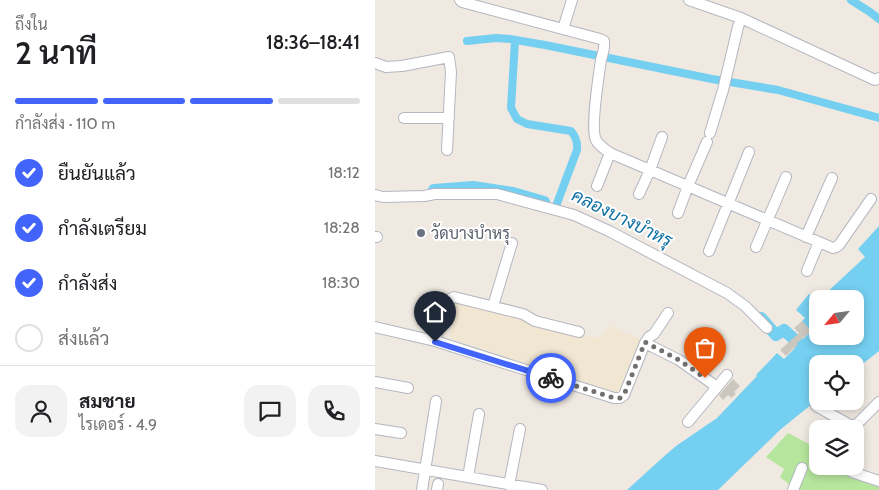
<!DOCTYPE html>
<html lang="th">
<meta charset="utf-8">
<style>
:root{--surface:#fff;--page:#f2f2f2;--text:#202124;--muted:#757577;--line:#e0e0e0;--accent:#4264fb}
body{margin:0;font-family:Cabin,Sarabun,sans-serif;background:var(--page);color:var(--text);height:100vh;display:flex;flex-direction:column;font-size:19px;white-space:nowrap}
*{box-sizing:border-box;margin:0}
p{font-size:16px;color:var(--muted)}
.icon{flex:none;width:28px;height:28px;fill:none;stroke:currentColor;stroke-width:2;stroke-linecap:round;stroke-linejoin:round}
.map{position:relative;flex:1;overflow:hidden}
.details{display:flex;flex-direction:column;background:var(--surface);width:375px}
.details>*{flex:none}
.needle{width:32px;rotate:241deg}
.buttons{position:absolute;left:434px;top:290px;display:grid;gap:10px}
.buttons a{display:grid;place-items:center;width:55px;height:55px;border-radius:10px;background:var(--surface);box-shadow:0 2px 8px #0003;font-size:25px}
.pin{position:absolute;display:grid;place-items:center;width:42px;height:42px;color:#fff;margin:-51px -21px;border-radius:50% 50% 50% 0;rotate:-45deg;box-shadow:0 0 5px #0007}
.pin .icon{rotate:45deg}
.courier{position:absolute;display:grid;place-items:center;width:50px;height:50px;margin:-25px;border:4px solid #4264fb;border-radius:50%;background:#fff;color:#222;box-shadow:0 1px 6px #0007}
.head em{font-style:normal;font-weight:600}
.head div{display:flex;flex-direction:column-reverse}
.head{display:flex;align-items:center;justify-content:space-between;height:85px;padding:0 15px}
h1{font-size:32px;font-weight:600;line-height:38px}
.bar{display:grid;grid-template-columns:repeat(4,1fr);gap:8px 5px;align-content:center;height:60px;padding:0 15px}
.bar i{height:6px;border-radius:4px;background:var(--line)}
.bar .current{background:var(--accent)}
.bar p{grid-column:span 4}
.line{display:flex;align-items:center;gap:12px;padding:0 15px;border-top:1px solid var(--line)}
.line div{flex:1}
.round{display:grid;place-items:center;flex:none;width:52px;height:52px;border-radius:15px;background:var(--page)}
ol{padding:0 15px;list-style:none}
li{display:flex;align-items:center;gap:15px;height:55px}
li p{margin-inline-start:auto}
li .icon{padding:5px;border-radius:50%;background:var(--accent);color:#fff;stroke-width:4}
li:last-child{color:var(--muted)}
li i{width:28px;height:28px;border:2px solid var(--line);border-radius:50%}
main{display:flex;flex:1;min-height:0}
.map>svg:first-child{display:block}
.education{fill:#f0e6d1}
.green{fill:#b6e59e}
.water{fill:#75cff0}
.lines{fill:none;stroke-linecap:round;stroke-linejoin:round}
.canal{stroke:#75cff0;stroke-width:8}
.river{stroke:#75cff0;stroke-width:12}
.building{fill:#cbc7bf}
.minor-casing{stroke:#b4b7c1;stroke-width:12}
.minor{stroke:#fff;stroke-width:10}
.done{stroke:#726f6d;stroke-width:5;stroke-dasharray:0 9}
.route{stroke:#4264fb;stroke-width:6}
.worship-dot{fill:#6b7280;stroke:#fff;stroke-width:2}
.labels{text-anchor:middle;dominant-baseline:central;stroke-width:4;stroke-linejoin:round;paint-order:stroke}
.worship-label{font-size:16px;fill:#5b616d;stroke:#fff;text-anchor:start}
.water-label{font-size:18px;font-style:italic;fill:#0d6fa3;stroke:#fff}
</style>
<main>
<section class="details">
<div class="head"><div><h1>2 นาที</h1><p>ถึงใน</p></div><em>18:36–18:41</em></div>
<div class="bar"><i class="current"></i><i class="current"></i><i class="current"></i><i></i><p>กำลังส่ง · 110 m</p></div>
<ol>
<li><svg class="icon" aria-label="check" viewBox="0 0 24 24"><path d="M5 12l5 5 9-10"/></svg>ยืนยันแล้ว<p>18:12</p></li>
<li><svg class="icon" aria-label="check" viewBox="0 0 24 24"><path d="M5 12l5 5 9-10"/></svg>กำลังเตรียม<p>18:28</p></li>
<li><svg class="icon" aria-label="check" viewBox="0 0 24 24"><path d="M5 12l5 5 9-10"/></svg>กำลังส่ง<p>18:30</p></li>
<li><i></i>ส่งแล้ว</li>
</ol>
<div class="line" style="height:90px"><a class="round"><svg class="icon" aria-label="person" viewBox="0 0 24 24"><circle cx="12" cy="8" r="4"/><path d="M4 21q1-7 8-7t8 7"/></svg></a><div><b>สมชาย</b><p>ไรเดอร์ · 4.9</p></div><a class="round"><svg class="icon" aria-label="chat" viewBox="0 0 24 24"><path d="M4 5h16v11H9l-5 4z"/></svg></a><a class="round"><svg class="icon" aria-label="phone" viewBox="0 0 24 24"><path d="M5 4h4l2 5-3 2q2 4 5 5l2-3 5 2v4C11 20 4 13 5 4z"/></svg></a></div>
</section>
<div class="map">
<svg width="504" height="490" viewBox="0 0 504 490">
<rect width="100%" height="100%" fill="#efe9e1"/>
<!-- education -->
<path class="education" d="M79 299 204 334 224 338 234 326 266 339 246 394 74 338 77 326 67 323 73 302Z"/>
<!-- green -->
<path class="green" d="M413 433 442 448V466H473L504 476V490H415V485L405 477 409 469 391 457Z"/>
<!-- water -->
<path class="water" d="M504 226V351L480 370V364H442V400L406 429 343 490H252L286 459 301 446 342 418 382 376 381 375 402 353 409 359 424 344 422 342 426 337 428 339 436 331 427 321 430 318 421 310 434 294 442 303V336H480V299H452L449 295 490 257 483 249Z"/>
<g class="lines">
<!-- canal -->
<path class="canal" d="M476 0 495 12 504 19
M140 40 136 108 142 119 152 124 196 131C201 137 203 142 202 150L181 206
M92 41 121 38 135 39 170 45 337 79 403 90 504 118"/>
<!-- river -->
<path class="river" d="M59 190 98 187 138 193 169 202
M386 318 401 335 409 330 431 350"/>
</g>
<!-- building -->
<path class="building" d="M427 321 436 331 422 343 423 344 411 356 405 350 424 333 419 328Z
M358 379 365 386 359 392 361 394 356 398 353 395 348 400 344 395Z"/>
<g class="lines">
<!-- minor casing -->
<g class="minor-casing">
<path id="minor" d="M85 0 87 2 225 39 229 41C230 47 228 53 226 60 224 74 215 129 221 140 224 146 230 149 235 153L458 248 461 247 464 245 496 199
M314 0 366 18
M188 29 197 0
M0 63 11 67 27 66 74 57 76 72 72 150
M29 118H74
M335 133 348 90 363 27 366 18 500 80 504 78
M222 186 235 153
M264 194 275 170 287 137
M0 195 8 197 49 196 60 194H122L199 215 234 231 352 293 370 306 392 328
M303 213 313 186 332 142
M0 237H2
M431 237 457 178
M381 247 411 177
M334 251 374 152
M432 271 444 242
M118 306 137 243
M0 327 60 341 239 398H245L249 395 270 343 304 360 342 387
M60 341 70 304 75 299 79 297 148 314 160 321 204 332
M270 343 274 337 279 334 293 313
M0 382 33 388
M441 406 477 426H480L504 402
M313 422 352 375
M0 429 26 433
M0 461 167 490
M477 472 504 481
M93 477 104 414
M134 485 145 429
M47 490 61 401
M62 490 63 484
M418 490 427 468"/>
</g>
<!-- minor -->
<use href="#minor" class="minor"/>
</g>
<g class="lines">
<!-- done -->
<path class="done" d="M176 378 239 398H245L249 395 270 342 304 360 330 378"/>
<!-- route -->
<path class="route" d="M60 342 176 378"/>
</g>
<!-- markers -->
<circle class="worship-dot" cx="46" cy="233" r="5"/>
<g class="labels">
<!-- worship labels -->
<g class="worship-label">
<text x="56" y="233">วัดบางบำหรุ</text>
</g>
<!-- water labels -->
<g class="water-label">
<text transform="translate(247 218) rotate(26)">คลองบางบำหรุ</text>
</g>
</g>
</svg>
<div class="buttons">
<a><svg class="needle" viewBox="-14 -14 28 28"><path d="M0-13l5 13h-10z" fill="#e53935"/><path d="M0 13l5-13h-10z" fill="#757577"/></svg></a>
<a><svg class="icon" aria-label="locate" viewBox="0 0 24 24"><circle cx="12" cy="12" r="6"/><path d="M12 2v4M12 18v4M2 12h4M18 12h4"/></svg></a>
<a><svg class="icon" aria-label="layers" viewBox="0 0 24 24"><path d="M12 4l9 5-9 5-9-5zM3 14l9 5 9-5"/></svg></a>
</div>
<div class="pin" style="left:330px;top:378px;background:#ea580c"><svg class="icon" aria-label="bag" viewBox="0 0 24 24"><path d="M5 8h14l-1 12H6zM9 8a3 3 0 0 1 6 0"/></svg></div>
<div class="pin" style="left:60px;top:342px;background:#1f2937"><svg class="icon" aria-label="home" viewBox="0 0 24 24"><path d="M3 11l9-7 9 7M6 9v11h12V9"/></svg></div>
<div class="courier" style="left:176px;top:378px"><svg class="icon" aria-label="bike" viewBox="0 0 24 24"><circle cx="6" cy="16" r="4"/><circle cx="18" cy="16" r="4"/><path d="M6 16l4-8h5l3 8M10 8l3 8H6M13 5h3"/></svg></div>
</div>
</main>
